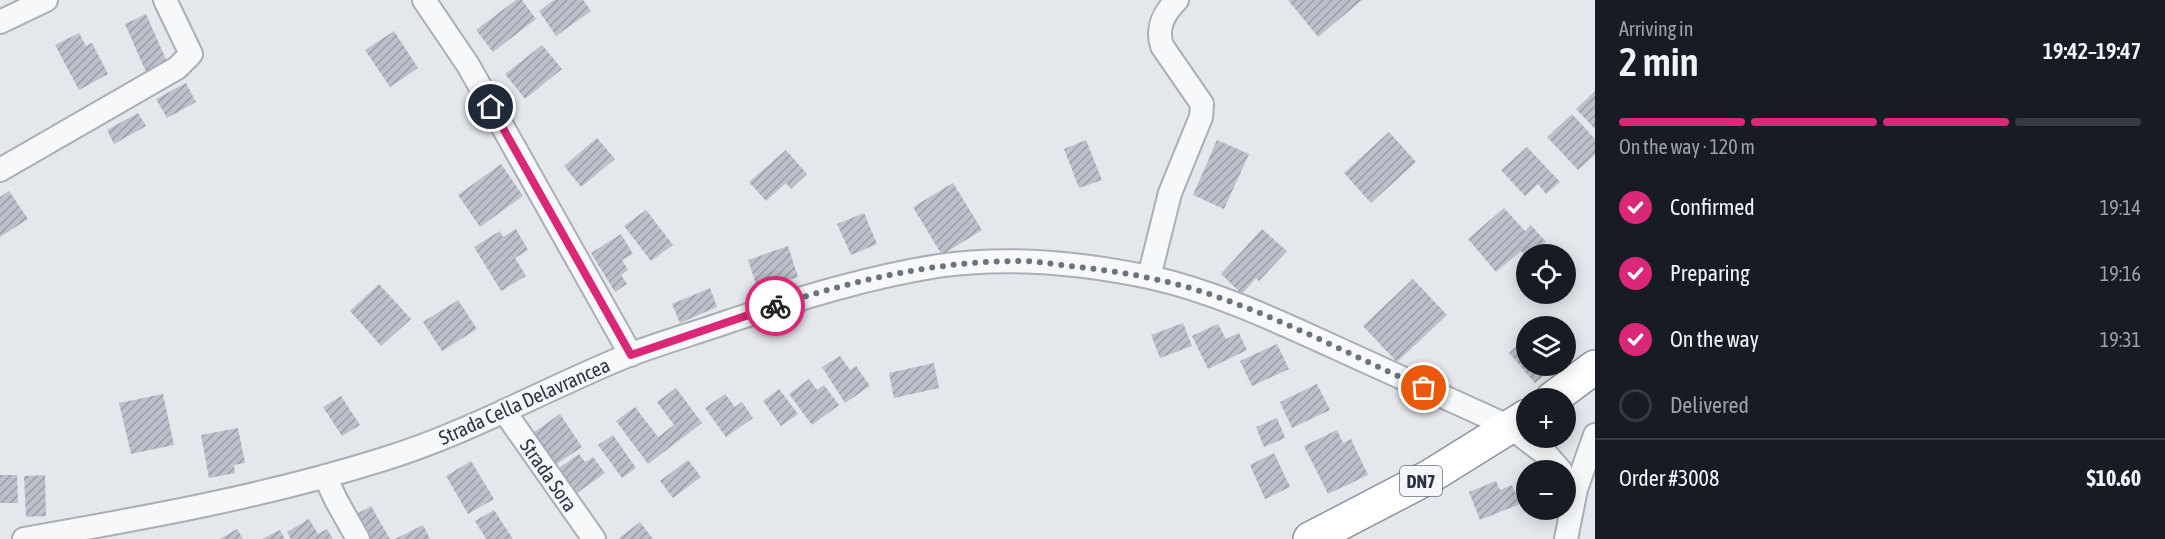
<!DOCTYPE html>
<meta charset="utf-8">
<style>
:root{--surface:#171b24;--page:#20242c;--text:#f1f3f6;--muted:#9ea1a6;--line:#363941;--accent:#db2777}
body{margin:0;font-family:"Asap Condensed",sans-serif;background:var(--page);color:var(--text);height:100vh;display:flex;flex-direction:column;font-size:22px;white-space:nowrap}
*{box-sizing:border-box;margin:0}
p{font-size:20px;color:var(--muted)}
.icon{flex:none;width:33px;height:33px;fill:none;stroke:currentColor;stroke-width:2;stroke-linecap:round;stroke-linejoin:round}
.map{position:relative;flex:1;overflow:hidden}
.panel{display:flex;flex-direction:column;background:var(--surface);width:570px}
.panel>*{flex:none}
.controls{position:absolute;left:1516px;top:244px;display:grid;gap:12px}
.controls a{display:grid;place-items:center;width:60px;height:60px;border-radius:50%;background:var(--surface);box-shadow:0 3px 15px #0003;font-size:30px}
.pin{position:absolute;display:grid;place-items:center;width:51px;height:51px;color:#fff;margin:-26px;border:3px solid #fff;border-radius:50%;box-shadow:0 2px 6px #0007}
.courier{position:absolute;display:grid;place-items:center;width:60px;height:60px;margin:-30px;border:4px solid #db2777;border-radius:50%;background:#fff;color:#222;box-shadow:0 2px 8px #0007}
.summary em{font-style:normal;font-weight:600}
.summary div{display:flex;flex-direction:column-reverse}
.summary{display:flex;align-items:center;justify-content:space-between;height:102px;padding:0 24px}
h1{font-size:39px;font-weight:600;line-height:45px}
.bar{display:grid;grid-template-columns:repeat(4,1fr);gap:9px 6px;align-content:center;height:72px;padding:0 24px}
.bar i{height:8px;border-radius:4px;background:var(--line)}
.bar .selected{background:var(--accent)}
.bar p{grid-column:span 4}
.line{display:flex;align-items:center;gap:15px;padding:0 24px;border-top:2px solid var(--line)}
.line div{flex:1}
ol{padding:0 24px;list-style:none}
li{display:flex;align-items:center;gap:18px;height:66px}
li p{margin-inline-start:auto}
li .icon{padding:6px;border-radius:50%;background:var(--accent);color:#fff;stroke-width:4}
li:last-child{color:var(--muted)}
li i{width:33px;height:33px;border:3px solid var(--line);border-radius:50%}
main{display:flex;flex:1;min-height:0}
.map>svg:first-child{display:block}
.building{fill:url(#building-hatch)}
.lines{fill:none;stroke-linecap:round;stroke-linejoin:round}
.minor-casing{stroke:#a9aeb7;stroke-width:26}
.trunk-casing{stroke:#8b94a3;stroke-width:36}
.minor{stroke:#f7f8fa;stroke-width:22}
.trunk{stroke:#fff;stroke-width:33}
.done{stroke:#6c737f;stroke-width:6;stroke-dasharray:0 10.8}
.route{stroke:#db2777;stroke-width:8}
.labels{text-anchor:middle;dominant-baseline:central;stroke-width:5;stroke-linejoin:round;paint-order:stroke}
.shield{fill:#f4f6f9;stroke:#676e7b;stroke-width:1.5}
.shield-label{font-size:18px;font-weight:bold;fill:#2b3445}
.street-label{font-size:20px;fill:#2b3445;stroke:#f4f6f9}
</style>
<main>
<div class="map">
<svg width="1595" height="539" viewBox="0 0 1595 539">
<defs>
<pattern id="building-hatch" width="6" height="6" patternUnits="userSpaceOnUse" patternTransform="scale(1.5)"><rect width="6" height="6" fill="#bbc0ca"/><path d="M-1 1l2-2M0 6l6-6M5 7l2-2" fill="none" stroke="#989da6"/></pattern>
</defs>
<rect width="100%" height="100%" fill="#e4e7ec"/>
<!-- building -->
<path class="building" d="M516 0H522L536 19 493 52 476 30Z
M554 0H583L591 11 556 36 539 11Z
M1288 0H1362L1318 37Z
M146 14 168 64 147 74 125 24Z
M394 31 418 68 390 87 365 50Z
M79 33 86 46 92 43 108 74 79 90 55 45Z
M542 45 562 69 525 99 505 74Z
M186 83 196 102 167 118 156 99Z
M1595 91V129L1576 109Z
M138 113 146 126 114 144 107 130Z
M1572 114 1595 139V155L1578 170 1547 137Z
M1389 132 1416 162 1371 203 1344 173Z
M597 138 615 159 581 187 564 166Z
M1086 140 1102 180 1079 188 1064 149Z
M1217 140 1249 154 1224 209 1193 195Z
M1527 147 1560 182 1546 194 1538 184 1525 196 1501 170Z
M786 150 807 174 791 189 786 183 766 201 749 182Z
M501 164 523 196 480 227 458 195Z
M953 183 982 230 942 255 913 207Z
M9 191 28 219 0 237V197Z
M1504 208 1525 231 1531 225 1546 242 1530 255H1527V257L1521 251 1496 272 1468 239Z
M646 210 673 245 651 261 624 226Z
M864 213 877 244 851 255 837 224Z
M516 229 528 250 515 258 526 276 501 291 474 247 500 231 503 237Z
M1262 229 1287 251 1259 281 1256 278 1242 294 1221 274Z
M621 234 633 254 622 260 628 270 621 275 627 284 615 292 591 253Z
M788 246 798 277 758 290 748 260Z
M1413 279 1447 315 1397 362 1363 326Z
M379 284 411 319 381 346 350 311Z
M710 288 717 307 680 323 672 304Z
M458 300 477 329 442 351 423 322Z
M1183 323 1192 346 1160 358 1151 335Z
M1218 324 1226 339 1239 333 1247 350 1208 369 1192 336Z
M1527 337V366H1555L1535 383 1509 353Z
M1277 344 1289 369 1252 386 1240 361Z
M840 356 850 370 856 366 870 386 845 403 822 367Z
M934 363 939 388 894 398 889 373Z
M809 379 817 390 824 385 839 405 812 425 789 394Z
M1317 384 1330 410 1292 428 1280 402Z
M676 388 702 423 648 464 616 421 635 407 658 437 674 425 657 402Z
M779 389 798 414 781 426 763 401Z
M163 394 174 445 131 454 119 403Z
M725 394 735 407 742 402 753 418 726 437 705 408Z
M341 396 360 425 342 436 323 407Z
M560 414 582 447 552 467 530 435Z
M1277 418 1285 438 1264 447 1256 427Z
M238 428 245 463 234 465 235 473 209 478 201 435Z
M1337 430 1343 443 1351 439 1368 475 1328 494 1304 446Z
M613 435 636 468 622 478 598 445Z
M1274 453 1290 487 1265 499 1250 465Z
M579 454 585 462 593 457 605 473 577 493 559 468Z
M688 460 701 477 673 498 660 481Z
M471 461 494 499 468 514 446 476Z
M0 475H17L18 503H0Z
M45 475 46 516 26 517 24 476Z
M1496 481 1500 490 1512 485 1520 504 1480 520 1469 492Z
M371 506 390 539H366L353 516Z
M494 510 513 539H486L475 521Z
M309 519 318 534 327 529 333 539H291L287 532Z
M640 522 653 539H618Z
M423 525 430 539H395Z
M237 529 243 539H220Z
M280 530 285 539H262Z"/>
<g class="lines">
<!-- minor casing -->
<g class="minor-casing">
<path id="minor" d="M424 0 468 65 631 355
M0 22 46 0
M0 170 177 68 191 54 165 0
M1149 277 1170 193 1201 117 1202 104 1162 46C1156 27 1164 13 1177 0
M504 411 594 539
M325 476 336 500 358 539
M24 539C144 518 267 496 384 459 469 433 547 388 629 355 663 342 699 332 733 320 801 298 868 277 938 266 1007 256 1081 263 1149 277 1213 291 1273 319 1332 346 1391 373 1451 400 1510 427L1547 455 1561 471
M1566 539 1576 489 1595 435"/>
</g>
<!-- trunk casing -->
<g class="trunk-casing">
<path id="trunk" d="M1552 399 1595 367
M1310 539 1429 477 1527 416"/>
</g>
<!-- minor -->
<use href="#minor" class="minor"/>
<!-- trunk -->
<use href="#trunk" class="trunk"/>
</g>
<g class="lines">
<!-- done -->
<path class="done" d="M775 306C854 280 937 261 1020 261 1034 261 1047 263 1061 265 1109 270 1157 277 1203 292 1279 317 1351 355 1424 388"/>
<!-- route -->
<path class="route" d="M491 107 631 355 775 306"/>
</g>
<g class="labels">
<!-- shield labels -->
<rect class="shield" x="1400" y="466" width="42" height="30" rx="4.5"/>
<g class="shield-label">
<text x="1421" y="481">DN7</text>
</g>
<!-- street labels -->
<g class="street-label">
<text transform="translate(524 401) rotate(-24)">Strada Cella Delavrancea</text>
<text transform="translate(549 475) rotate(55)">Strada Sora</text>
</g>
</g>
</svg>
<div class="controls">
<a><svg class="icon" aria-label="locate" viewBox="0 0 24 24"><circle cx="12" cy="12" r="6"/><path d="M12 2v4M12 18v4M2 12h4M18 12h4"/></svg></a>
<a><svg class="icon" aria-label="layers" viewBox="0 0 24 24"><path d="M12 4l9 5-9 5-9-5zM3 14l9 5 9-5"/></svg></a>
<a>+</a>
<a>−</a>
</div>
<div class="pin" style="left:1424px;top:388px;background:#ea580c"><svg class="icon" aria-label="bag" viewBox="0 0 24 24"><path d="M5 8h14l-1 12H6zM9 8a3 3 0 0 1 6 0"/></svg></div>
<div class="pin" style="left:491px;top:107px;background:#1f2937"><svg class="icon" aria-label="home" viewBox="0 0 24 24"><path d="M3 11l9-7 9 7M6 9v11h12V9"/></svg></div>
<div class="courier" style="left:775px;top:306px"><svg class="icon" aria-label="bike" viewBox="0 0 24 24"><circle cx="6" cy="16" r="4"/><circle cx="18" cy="16" r="4"/><path d="M6 16l4-8h5l3 8M10 8l3 8H6M13 5h3"/></svg></div>
</div>
<section class="panel">
<div class="summary"><div><h1>2 min</h1><p>Arriving in</p></div><em>19:42–19:47</em></div>
<div class="bar"><i class="selected"></i><i class="selected"></i><i class="selected"></i><i></i><p>On the way · 120 m</p></div>
<ol>
<li><svg class="icon" aria-label="check" viewBox="0 0 24 24"><path d="M5 12l5 5 9-10"/></svg>Confirmed<p>19:14</p></li>
<li><svg class="icon" aria-label="check" viewBox="0 0 24 24"><path d="M5 12l5 5 9-10"/></svg>Preparing<p>19:16</p></li>
<li><svg class="icon" aria-label="check" viewBox="0 0 24 24"><path d="M5 12l5 5 9-10"/></svg>On the way<p>19:31</p></li>
<li><i></i>Delivered</li>
</ol>
<div class="line" style="height:78px"><div>Order #3008</div><b>$10.60</b></div>
</section>
</main>
